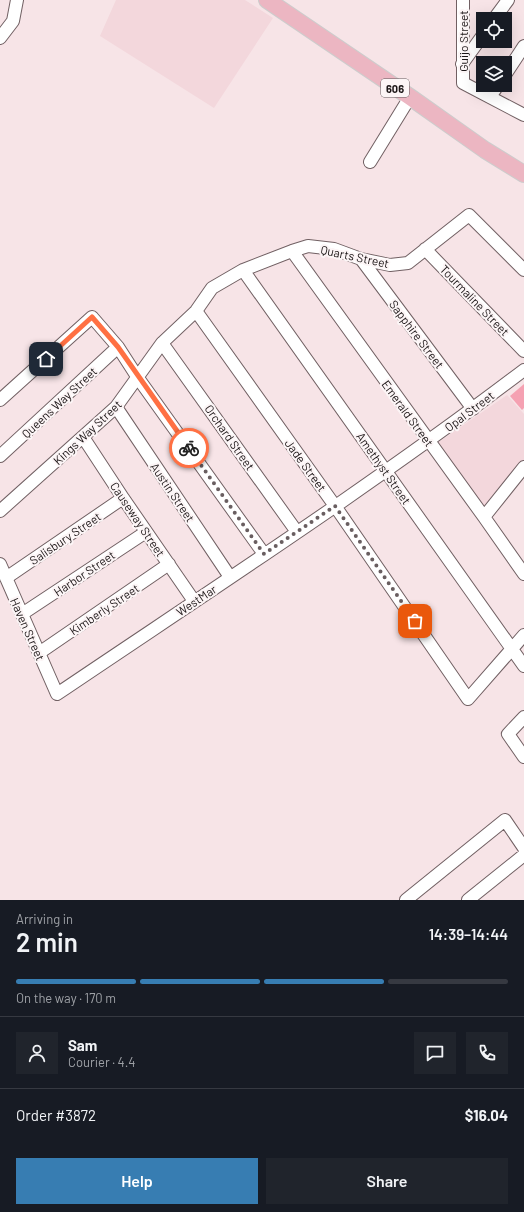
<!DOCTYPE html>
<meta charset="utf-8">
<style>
:root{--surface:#171b24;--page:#20242c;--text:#f1f3f6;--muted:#9ea1a6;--line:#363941;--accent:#377db2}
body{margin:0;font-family:Barlow,sans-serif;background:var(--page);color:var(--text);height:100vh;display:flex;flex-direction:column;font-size:15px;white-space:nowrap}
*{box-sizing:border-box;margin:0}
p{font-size:13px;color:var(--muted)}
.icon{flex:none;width:22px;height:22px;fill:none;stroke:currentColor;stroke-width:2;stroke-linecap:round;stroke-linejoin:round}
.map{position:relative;height:900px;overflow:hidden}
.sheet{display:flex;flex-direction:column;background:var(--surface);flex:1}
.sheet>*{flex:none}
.controls{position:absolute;left:476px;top:12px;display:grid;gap:8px}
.controls a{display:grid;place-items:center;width:36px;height:36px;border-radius:0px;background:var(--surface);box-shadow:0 4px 16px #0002;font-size:20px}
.pin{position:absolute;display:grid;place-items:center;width:34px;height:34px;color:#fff;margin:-17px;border-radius:8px;box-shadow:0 2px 6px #0006}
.courier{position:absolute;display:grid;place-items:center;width:40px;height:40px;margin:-20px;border:3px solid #ff7043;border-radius:50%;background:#fff;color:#222;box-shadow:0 1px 5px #0007}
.head em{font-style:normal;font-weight:600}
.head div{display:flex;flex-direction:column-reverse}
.head{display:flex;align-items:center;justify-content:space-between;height:68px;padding:0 16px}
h1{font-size:26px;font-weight:600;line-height:30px}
.bar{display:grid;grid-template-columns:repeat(4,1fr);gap:6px 4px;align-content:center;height:48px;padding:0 16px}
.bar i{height:5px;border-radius:3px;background:var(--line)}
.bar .current{background:var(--accent)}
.bar p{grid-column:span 4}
.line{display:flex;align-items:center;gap:10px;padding:0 16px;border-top:1px solid var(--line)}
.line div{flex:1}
.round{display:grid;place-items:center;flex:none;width:42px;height:42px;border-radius:0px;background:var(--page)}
.action{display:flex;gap:8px;margin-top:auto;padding:8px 16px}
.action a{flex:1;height:46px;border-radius:0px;background:var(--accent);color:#fff;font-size:16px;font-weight:600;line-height:46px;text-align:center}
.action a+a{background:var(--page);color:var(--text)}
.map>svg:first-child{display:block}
.built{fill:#f3d7dc}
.green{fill:#f5a1b2}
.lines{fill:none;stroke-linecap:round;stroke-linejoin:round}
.minor-casing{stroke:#716063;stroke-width:14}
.major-casing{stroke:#cdcccc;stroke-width:18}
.minor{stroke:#fff;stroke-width:12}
.major{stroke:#ecb6c2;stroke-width:16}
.done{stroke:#695e60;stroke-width:4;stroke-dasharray:0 7.2}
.route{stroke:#ff7043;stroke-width:5}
.labels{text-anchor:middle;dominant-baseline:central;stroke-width:4;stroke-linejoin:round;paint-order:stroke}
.shield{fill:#fcf5f6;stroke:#5f595a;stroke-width:1}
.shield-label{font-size:11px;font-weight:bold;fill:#1c1617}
.street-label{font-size:12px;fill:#1c1617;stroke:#fcf5f6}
</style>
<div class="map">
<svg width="524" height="900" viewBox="0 0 524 900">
<rect width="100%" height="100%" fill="#f7e4e7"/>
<!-- built -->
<path class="built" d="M116 0H245L273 18 214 108 100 36Z
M507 395 524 414V461L486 510 436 444Z"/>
<!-- green -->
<path class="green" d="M524 384V408L522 410 510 396Z"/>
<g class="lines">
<!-- minor casing -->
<g class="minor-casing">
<path id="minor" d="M463 0V83L524 115
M494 19 508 0
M0 38 13 21 17 0
M462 64 483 35
M505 75 524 46
M490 97 498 85
M370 162 410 97
M425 249 524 351
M292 251 484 517 524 574
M361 259 473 409
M243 270 524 666
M196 311 335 506 468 699 524 635
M162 343 297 532
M0 400 92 317 118 347 138 378 264 554
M116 407 230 577
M83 437 123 498 194 601
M0 456 118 347
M0 511 116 407 162 343 196 311 212 288 243 270 292 251 308 246 334 249 361 259 390 265 408 263 469 215 524 270
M484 517 524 467
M0 564 57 694C214 588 373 485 524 370
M6 578 123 498
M22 614 146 532
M39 653 169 564
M524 717 508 734 524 757
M406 900 505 820 524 848
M468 900 524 855"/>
</g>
<!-- major casing -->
<g class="major-casing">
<path id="major" d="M267 0 410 97 485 150 524 174"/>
</g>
<!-- minor -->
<use href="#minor" class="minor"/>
<!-- major -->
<use href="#major" class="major"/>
</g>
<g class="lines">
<!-- done -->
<path class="done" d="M189 448 264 554 335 506 415 621"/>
<!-- route -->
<path class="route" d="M46 359 92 317 118 347 189 448"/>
</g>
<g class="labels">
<!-- shield labels -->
<rect class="shield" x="381" y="79" width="28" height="18" rx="3"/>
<g class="shield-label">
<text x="395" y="88">606</text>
</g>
<!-- street labels -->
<g class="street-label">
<text transform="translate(463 41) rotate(-90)">Guijo Street</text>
<text transform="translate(355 256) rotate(12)">Quarts Street</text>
<text transform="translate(475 300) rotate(46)">Tourmaline Street</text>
<text transform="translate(417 334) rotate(53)">Sapphire Street</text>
<text transform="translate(59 402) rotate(-43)">Queens Way Street</text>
<text transform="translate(469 411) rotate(-37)">Opal Street</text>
<text transform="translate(408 413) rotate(54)">Emerald Street</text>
<text transform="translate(87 432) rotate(-43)">Kings Way Street</text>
<text transform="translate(230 437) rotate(55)">Orchard Street</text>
<text transform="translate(306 465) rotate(54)">Jade Street</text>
<text transform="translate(384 468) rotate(55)">Amethyst Street</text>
<text transform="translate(173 492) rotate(56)">Austin Street</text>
<text transform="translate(138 519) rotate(56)">Causeway Street</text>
<text transform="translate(65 538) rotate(-34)">Salisbury Street</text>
<text transform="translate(84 573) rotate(-34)">Harbor Street</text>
<text transform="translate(196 600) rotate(-34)">WestMar</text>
<text transform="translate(104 609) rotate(-34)">Kimberly Street</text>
<text transform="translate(28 629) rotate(66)">Haven Street</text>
</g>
</g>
</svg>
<div class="controls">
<a><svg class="icon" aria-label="locate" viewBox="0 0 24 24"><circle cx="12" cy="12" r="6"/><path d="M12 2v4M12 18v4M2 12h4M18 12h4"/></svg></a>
<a><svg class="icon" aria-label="layers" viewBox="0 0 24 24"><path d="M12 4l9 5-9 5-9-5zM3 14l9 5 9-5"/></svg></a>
</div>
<div class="pin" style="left:415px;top:621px;background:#ea580c"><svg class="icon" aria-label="bag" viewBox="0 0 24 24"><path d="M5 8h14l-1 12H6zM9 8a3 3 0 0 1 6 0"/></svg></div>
<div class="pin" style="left:46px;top:359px;background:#1f2937"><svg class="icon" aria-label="home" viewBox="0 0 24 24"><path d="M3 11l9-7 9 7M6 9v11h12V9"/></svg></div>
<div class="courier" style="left:189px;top:448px"><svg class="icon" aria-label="bike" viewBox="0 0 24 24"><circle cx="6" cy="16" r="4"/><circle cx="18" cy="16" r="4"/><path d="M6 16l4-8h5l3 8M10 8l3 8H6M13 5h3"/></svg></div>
</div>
<section class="sheet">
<div class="head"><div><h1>2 min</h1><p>Arriving in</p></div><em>14:39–14:44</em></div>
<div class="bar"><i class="current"></i><i class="current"></i><i class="current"></i><i></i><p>On the way · 170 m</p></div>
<div class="line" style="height:72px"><a class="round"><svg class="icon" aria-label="person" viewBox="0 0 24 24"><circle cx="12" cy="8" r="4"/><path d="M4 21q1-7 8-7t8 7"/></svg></a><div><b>Sam</b><p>Courier · 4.4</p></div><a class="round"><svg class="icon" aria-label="chat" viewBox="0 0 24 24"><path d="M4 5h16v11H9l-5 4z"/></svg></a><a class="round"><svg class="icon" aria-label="phone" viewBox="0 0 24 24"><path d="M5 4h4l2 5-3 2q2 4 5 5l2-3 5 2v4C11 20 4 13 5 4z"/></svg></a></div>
<div class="line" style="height:52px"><div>Order #3872</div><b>$16.04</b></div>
<div class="action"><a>Help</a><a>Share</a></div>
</section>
